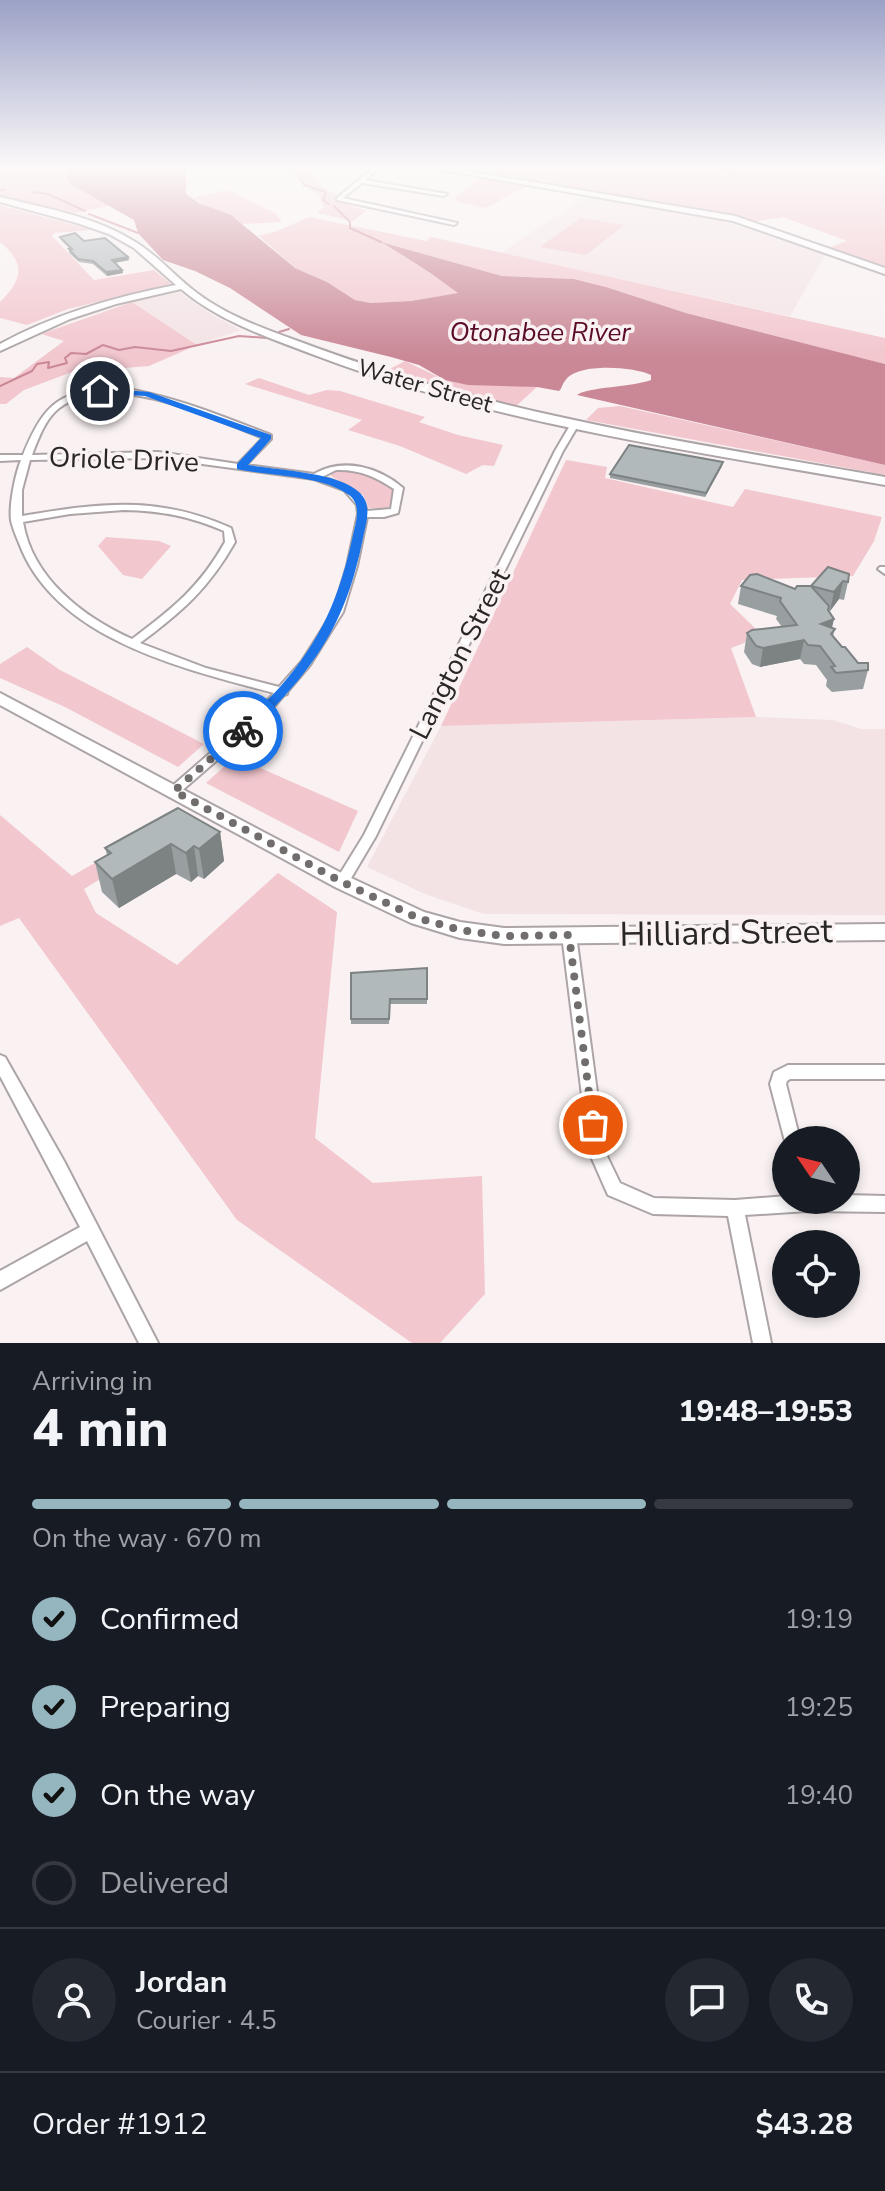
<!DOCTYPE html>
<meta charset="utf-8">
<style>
:root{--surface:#171b24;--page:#242831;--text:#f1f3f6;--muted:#9ea1a6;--line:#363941;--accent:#95b6be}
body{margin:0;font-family:"Nunito Sans",sans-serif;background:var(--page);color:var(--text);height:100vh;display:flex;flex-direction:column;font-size:30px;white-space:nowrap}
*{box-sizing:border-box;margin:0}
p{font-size:26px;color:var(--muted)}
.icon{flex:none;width:44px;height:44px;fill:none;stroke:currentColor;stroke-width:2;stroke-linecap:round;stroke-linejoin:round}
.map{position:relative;height:1343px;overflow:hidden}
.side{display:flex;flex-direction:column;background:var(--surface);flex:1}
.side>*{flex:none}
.needle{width:52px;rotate:305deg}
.controls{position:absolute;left:772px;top:1126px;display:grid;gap:16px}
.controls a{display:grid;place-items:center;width:88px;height:88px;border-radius:50%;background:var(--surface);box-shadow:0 4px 12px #0003;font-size:40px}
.pin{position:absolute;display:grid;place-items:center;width:68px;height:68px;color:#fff;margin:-34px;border:4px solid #fff;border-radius:50%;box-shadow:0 2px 8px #0007}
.courier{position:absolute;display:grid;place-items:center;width:80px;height:80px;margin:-40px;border:6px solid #1a73e8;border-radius:50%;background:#fff;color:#222;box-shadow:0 2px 10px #0007}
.summary em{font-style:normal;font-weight:800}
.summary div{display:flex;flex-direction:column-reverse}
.summary{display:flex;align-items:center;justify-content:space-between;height:136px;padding:0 32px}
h1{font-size:52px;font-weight:800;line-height:60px}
.bar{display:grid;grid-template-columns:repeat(4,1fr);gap:12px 8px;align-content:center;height:96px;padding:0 32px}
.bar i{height:10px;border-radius:6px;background:var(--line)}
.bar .active{background:var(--accent)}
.bar p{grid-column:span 4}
.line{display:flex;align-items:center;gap:20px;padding:0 32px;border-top:2px solid var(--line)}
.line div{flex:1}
.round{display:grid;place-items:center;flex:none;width:84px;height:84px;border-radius:42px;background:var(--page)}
ol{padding:0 32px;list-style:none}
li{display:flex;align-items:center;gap:24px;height:88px}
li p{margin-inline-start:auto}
li .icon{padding:8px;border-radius:50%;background:var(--accent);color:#111;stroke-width:4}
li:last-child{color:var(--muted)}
li i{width:44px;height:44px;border:4px solid var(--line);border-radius:50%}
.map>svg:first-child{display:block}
.built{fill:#f3e3e5}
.green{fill:#f2c7ce}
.water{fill:#ca8896}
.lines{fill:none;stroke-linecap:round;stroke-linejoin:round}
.stream{stroke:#ca8896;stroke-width:2}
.street-casing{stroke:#aca4a6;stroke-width:4}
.secondary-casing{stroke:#aca4a6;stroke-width:4}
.street{fill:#fff;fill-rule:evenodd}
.secondary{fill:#fff;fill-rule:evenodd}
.wall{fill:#999fa1}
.shaded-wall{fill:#7d8283}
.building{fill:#b2b9bb;stroke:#7d8283;stroke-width:2}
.route{fill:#1a73e8}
.done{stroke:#726d6d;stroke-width:8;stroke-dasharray:0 14.4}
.labels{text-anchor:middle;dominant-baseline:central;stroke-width:7;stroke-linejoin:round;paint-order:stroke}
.far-street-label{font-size:24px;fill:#292626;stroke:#f9f1f2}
.far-water-label{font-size:26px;font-style:italic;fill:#5a0b27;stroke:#f9f1f2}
.street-label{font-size:28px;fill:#292626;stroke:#f9f1f2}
.near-street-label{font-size:34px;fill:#292626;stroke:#f9f1f2}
</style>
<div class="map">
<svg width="885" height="1343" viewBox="0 0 885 1343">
<rect width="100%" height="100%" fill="#f9f1f2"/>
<!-- built -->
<path class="built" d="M586 196 716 219 825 255 790 316 501 253Z
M179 292 214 316 241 330 197 345 132 302Z
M756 717 833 720 861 729H885V915L484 914 425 894 367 867 441 726Z"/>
<!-- green -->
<path class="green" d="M0 168H71L65 177 72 185 112 205 71 214 0 196Z
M290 168H312L317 184 338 196 334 200 366 211 353 221 317 213 324 207 319 196 287 171Z
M488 168H885V269L828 248 847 241 783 217 753 222 478 173Z
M480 178 528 185 486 208 458 202 455 197Z
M227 190 275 213 282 222 242 224 192 198Z
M0 205 92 230 54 233 52 236 94 280 154 270 171 284 68 309 27 325 0 318V302C23 279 26 264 0 242Z
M309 217 426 241 431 237 885 338V364L686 313 606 287 574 279 502 276 385 243 459 293 411 301 371 303 355 300 327 282 295 268 258 235C277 234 291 224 309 217Z
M580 218 624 225 586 255 540 247Z
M132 302 197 345 149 366 72 372 24 390 6 404H0V377L14 378 64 341 41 334Z
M405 361 445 380 537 387 515 407 462 395 384 372Z
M259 378 309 395 327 390 340 391 425 417 419 422 458 435 503 445 494 466 483 465 466 474 400 446 348 430 362 420 245 384Z
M620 406 885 465V475L586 420 598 408Z
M566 460 607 467 605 478 733 507 745 489 882 517 874 541 853 576 742 580 730 604 756 629 744 643 731 648 756 717 441 726Z
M344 471C362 474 390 476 395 497L388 510 369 508 363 495 331 476 333 472Z
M106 537 159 541 171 546 142 579 123 575 98 546Z
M27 647 60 670 204 744 178 767 65 707 0 678V664Z
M235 757 358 811 339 852 206 783Z
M180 814 192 823 84 889 96 913 177 965 278 873 337 912 315 1138 373 1183 482 1176 485 1294 440 1343H412L237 1220 19 918 0 926V815L72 876Z"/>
<!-- water -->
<path class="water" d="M71 168H186V194L199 203 231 215 295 268 327 282 355 300 371 303 411 301 458 293C434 275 408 258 381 242L502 276 574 279 606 287 686 313 885 364V465L577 395C587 387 633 387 651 380V375C634 367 577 362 565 381 562 384 562 389 559 391L537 387 468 385 445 380 419 365 391 357 301 335 230 288 195 271 163 260 138 233 134 220 72 185 65 177Z"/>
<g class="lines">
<!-- stream -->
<path class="stream" d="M304 168 301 179 304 185 326 192 323 200 329 204
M719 168 741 176
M0 190H5
M33 192 48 194 85 211
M334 206 350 222
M89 214 138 233
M350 223V228L381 242
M279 332 289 329
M0 386 32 371 37 364 49 362 48 368 67 363 65 358 71 353 86 354 103 345 119 350 135 347 171 351 239 336 267 338"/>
<!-- street casing -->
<g class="street-casing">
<path id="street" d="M373 168H379L365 180 447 194 444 196 362 183 343 198 457 223 454 225 337 200V198Z
M119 388C172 395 221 416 271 435V439L246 465 314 474C343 457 379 467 403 488L398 513 384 517H367L357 566 343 612 310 665 288 691 287 694 284 695 262 721 178 794H170L168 791 170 788 254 715 274 693C185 669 55 640 19 543 16 536 12 526 11 520 9 505 15 475 21 460L0 461V455H23C45 401 61 390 119 388ZM100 393C157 391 210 417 263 438L238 464 158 452 32 455C47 415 56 400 100 393ZM158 458 314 479 344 490 357 505 358 514 347 566 333 612 302 661 279 687 206 668 140 643C182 612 209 588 235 542L231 528C157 495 100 503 22 516V490L30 460ZM336 470C359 469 376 477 394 489L391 509 367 511C362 489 341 483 322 477ZM124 510C162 511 189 516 224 531L225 542C200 587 172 609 132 639 83 617 32 578 23 522L70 514Z
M572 422H578L579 424 563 451 376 836 347 885 342 887 337 885 335 882 364 835 555 451Z
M880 567H885V574L878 569Z
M569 930 574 931 576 935 605 1152 620 1183 654 1198 735 1200 786 1196V1200H846V1195L885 1196V1212L808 1211 745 1215 771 1343H753L728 1216 653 1214 608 1195 589 1152 562 935 564 931Z
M0 1055 5 1057 64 1161 158 1343H139L87 1241 0 1290V1271L80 1227 0 1076Z
M788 1065H885V1079H790L787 1081 786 1084 800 1140H786V1145L770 1084 774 1072Z"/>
</g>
<!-- secondary casing -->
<g class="secondary-casing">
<path id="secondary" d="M431 168H448L735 216 885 268V274L733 221Z
M0 197C44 208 93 216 132 240 157 254 175 277 197 293 226 315 262 328 295 340 487 413 684 442 885 477V485C694 451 499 425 317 356 270 338 220 322 181 289L116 304 70 319 0 351V344C55 314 114 297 176 285L134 248 109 234 77 223 0 202Z
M0 693 349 877 424 912 460 922 504 928 885 924V940L504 944 460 938 411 923 335 887 0 705Z"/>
</g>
<!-- street -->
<use href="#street" class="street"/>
<!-- secondary -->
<use href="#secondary" class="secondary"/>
</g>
<!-- wall -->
<path class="wall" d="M60 237 84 241 128 257 129 260 115 263 122 270 123 273 107 276 93 264 79 262 69 253V249H70L61 240Z
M722 466 705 497 610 478V474Z
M828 567 848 582 844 600 839 599 830 611 828 610 832 628 835 629 833 636 858 663 868 670 863 689 832 692 826 686 827 680 816 665 804 664 800 659 760 667 752 664 744 652 747 633 782 627 776 619 777 616 738 604 741 586 795 589 811 586Z
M220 832 224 861 204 879 198 876 191 882 176 874 119 908 102 892 95 862 107 855 105 848Z
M427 968V1004H390L389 1024H351V973Z"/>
<!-- shaded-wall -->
<path class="shaded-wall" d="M128 257 129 260 113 263 112 260Z
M122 270 123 273 107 276 106 272Z
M723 462 722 466 705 497 706 493Z
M843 581 839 599 830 611 834 592Z
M829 606 826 622 834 619 830 637 821 624Z
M804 640 800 659 760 667 763 648Z
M220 832 224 861 204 879 199 849Z
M171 844 176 874 119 908 112 879Z
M194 846 198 876 191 882 186 853Z"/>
<!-- building -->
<path class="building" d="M75 233 84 241 105 238 128 257 112 260 122 270 106 272 93 261 78 259 69 249H72L60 237Z
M629 445 723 462 706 493 610 474Z
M828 567 849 574 848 582 843 581 834 592 811 586Z
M757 574 795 589 797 586H811L829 606 828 610 834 619 821 624 835 629 831 634 842 647H845L858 663H868V670L836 673 831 667 835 666 820 646 808 645 804 640 763 648 756 646 747 633 752 630 797 625 780 601 781 598 741 586 750 575Z
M178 808 220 832 199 849 194 846 186 853 171 844 112 879 95 862 111 853 105 848Z
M427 968V999H390L389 1019H351V973Z"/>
<!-- sky -->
<linearGradient id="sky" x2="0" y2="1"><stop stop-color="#9ca2c7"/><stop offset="0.47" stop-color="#fcf9f9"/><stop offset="1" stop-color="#fcf9f9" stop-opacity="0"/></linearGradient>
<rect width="885" height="356" fill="url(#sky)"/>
<!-- route -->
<path class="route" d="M100 388 149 392 271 435V439L248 465C278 470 337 472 359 492 373 505 366 523 363 538 345 629 312 671 247 735H238L236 731C248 715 266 703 279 688 321 641 340 596 353 535 356 522 362 505 349 495 323 475 269 476 237 469V464L261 438 145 396 96 393Z"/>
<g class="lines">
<!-- done -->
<path class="done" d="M243 731 174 791 342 882 418 918 460 930 504 936 569 935 593 1125"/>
</g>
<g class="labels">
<!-- far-street labels -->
<g class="far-street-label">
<text transform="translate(425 386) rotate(16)">Water Street</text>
</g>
<!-- far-water labels -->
<g class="far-water-label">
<text x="540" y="332">Otonabee River</text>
</g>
<!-- street labels -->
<g class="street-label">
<text transform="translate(124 460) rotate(2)">Oriole Drive</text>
<text transform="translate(460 654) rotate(-63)">Langton Street</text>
</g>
<!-- near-street labels -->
<g class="near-street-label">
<text transform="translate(726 933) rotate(-1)">Hilliard Street</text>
</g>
</g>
</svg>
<div class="controls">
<a><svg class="needle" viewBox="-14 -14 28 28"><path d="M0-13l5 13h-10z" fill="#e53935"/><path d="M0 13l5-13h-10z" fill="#9ea1a6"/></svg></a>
<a><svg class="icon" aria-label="locate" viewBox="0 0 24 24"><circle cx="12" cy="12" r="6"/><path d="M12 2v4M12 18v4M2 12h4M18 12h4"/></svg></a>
</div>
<div class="pin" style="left:593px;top:1125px;background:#ea580c"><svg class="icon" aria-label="bag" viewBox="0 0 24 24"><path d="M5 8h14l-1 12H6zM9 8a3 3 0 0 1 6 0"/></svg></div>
<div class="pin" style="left:100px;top:391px;background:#1f2937"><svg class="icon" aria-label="home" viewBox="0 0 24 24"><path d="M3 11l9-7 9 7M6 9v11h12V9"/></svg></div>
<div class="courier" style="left:243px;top:731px"><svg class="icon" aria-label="bike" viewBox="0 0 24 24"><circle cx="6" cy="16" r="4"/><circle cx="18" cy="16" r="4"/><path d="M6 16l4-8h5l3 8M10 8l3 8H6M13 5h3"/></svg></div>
</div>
<section class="side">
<div class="summary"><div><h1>4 min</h1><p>Arriving in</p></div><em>19:48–19:53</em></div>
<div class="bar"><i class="active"></i><i class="active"></i><i class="active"></i><i></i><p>On the way · 670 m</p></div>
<ol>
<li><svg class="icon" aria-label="check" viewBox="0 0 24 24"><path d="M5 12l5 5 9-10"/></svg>Confirmed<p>19:19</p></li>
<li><svg class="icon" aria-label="check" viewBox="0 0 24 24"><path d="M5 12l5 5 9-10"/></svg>Preparing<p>19:25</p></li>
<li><svg class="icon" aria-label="check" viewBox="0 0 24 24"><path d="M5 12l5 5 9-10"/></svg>On the way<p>19:40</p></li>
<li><i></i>Delivered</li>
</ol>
<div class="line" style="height:144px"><a class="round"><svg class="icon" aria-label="person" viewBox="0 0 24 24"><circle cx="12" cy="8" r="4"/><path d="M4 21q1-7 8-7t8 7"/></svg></a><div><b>Jordan</b><p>Courier · 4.5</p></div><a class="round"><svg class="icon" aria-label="chat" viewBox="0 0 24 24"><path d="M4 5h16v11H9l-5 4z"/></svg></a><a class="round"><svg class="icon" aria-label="phone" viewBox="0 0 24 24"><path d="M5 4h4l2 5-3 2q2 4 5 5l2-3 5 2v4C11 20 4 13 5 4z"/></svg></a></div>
<div class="line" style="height:104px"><div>Order #1912</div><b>$43.28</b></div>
</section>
